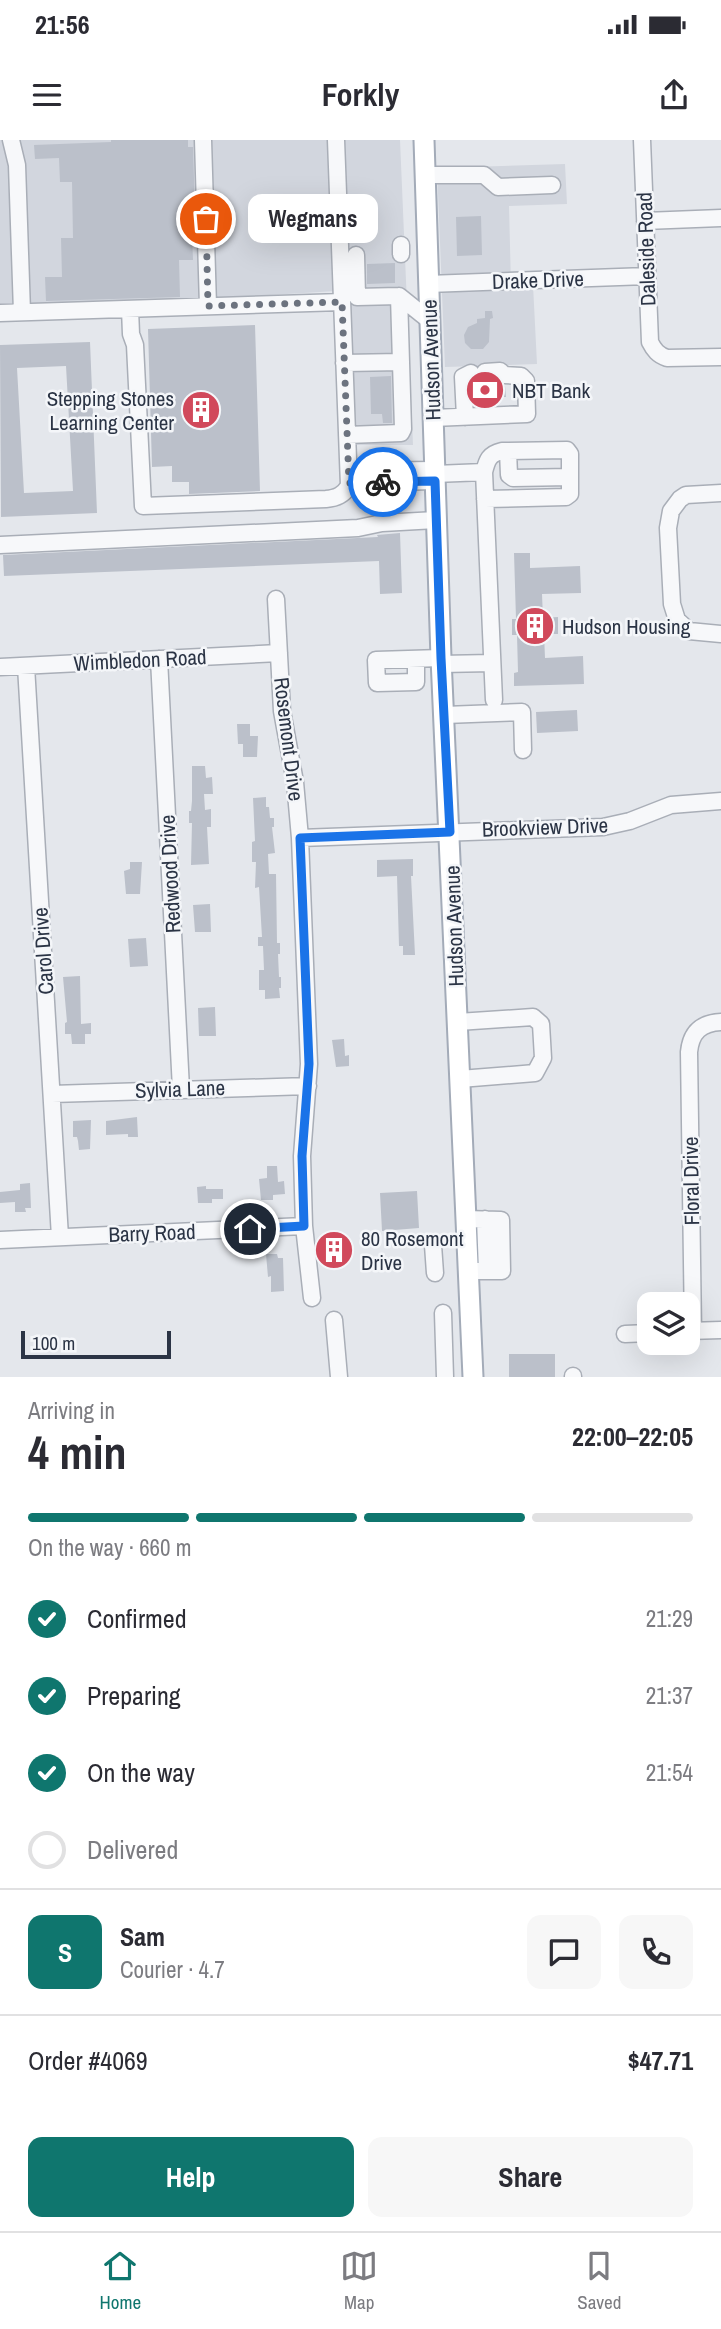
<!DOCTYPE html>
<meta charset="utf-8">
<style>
:root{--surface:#fff;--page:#f7f7f7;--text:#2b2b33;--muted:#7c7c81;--line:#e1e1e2;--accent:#0f766e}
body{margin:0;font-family:"Archivo Narrow",sans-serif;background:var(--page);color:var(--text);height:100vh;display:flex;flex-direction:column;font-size:26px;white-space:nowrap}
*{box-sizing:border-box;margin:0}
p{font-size:23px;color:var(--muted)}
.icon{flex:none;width:38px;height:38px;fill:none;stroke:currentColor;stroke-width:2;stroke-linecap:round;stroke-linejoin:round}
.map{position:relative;height:1237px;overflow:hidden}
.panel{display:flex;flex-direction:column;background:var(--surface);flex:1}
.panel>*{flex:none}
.buttons{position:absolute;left:637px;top:1152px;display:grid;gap:14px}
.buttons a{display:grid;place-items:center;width:63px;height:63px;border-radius:14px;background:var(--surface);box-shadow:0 7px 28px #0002;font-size:35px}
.scale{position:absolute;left:21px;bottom:18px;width:150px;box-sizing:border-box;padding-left:7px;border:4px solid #2b3445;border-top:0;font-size:19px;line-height:24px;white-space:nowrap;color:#2b3445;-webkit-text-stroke:5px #f4f6f9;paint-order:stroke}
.pin{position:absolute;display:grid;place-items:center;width:60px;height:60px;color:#fff;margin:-30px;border:4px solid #fff;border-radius:50%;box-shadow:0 2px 7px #0007}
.courier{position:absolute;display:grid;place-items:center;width:70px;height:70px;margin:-35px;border:5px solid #1a73e8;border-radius:50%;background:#fff;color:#222;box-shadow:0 2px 9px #0007}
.bubble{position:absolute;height:49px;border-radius:14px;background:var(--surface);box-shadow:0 7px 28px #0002;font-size:23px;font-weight:700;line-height:49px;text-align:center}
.summary em{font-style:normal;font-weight:700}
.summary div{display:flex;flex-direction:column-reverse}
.summary{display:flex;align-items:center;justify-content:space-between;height:119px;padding:0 28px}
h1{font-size:46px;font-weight:700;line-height:52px}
.bar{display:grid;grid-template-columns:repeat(4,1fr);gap:10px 7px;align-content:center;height:84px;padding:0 28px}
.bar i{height:9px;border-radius:5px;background:var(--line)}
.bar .active{background:var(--accent)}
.bar p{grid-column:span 4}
.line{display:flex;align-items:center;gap:18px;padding:0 28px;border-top:2px solid var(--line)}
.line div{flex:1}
.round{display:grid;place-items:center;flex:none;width:74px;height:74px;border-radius:14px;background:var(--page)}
ol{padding:0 28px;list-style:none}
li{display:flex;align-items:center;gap:21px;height:77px}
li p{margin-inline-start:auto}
li .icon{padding:7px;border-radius:50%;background:var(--accent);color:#fff;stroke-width:4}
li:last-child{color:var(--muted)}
li i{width:38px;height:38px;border:4px solid var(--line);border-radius:50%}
.primary-button{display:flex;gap:14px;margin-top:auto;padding:14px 28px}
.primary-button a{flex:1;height:80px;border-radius:14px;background:var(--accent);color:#fff;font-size:28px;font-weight:700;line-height:80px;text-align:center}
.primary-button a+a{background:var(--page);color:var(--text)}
.status{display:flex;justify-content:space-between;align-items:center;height:49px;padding:0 35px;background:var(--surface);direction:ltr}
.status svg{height:19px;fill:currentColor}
header{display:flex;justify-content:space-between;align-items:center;height:91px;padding:0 28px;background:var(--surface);font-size:32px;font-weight:700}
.tab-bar{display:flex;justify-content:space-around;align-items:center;height:98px;border-top:2px solid var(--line);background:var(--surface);font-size:19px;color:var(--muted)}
.tab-bar a{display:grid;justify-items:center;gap:4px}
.tab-bar .active{color:var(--accent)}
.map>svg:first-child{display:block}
.built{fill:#d2d6de}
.building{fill:#bbc0ca;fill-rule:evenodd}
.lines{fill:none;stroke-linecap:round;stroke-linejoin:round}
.minor-tunnel{stroke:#bfc3cb;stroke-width:16;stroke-dasharray:16 8;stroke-linecap:butt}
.minor-casing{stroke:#a9aeb7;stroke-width:19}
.major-casing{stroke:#a3abb8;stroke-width:23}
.minor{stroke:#f7f8fa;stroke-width:16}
.major{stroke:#fff;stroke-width:19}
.done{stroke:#6c737f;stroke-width:7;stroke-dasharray:0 12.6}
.route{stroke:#1a73e8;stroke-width:9}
.labels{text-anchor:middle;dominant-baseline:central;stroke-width:5;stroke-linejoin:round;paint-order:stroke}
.street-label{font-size:21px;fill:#2b3445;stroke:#f4f6f9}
.poi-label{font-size:21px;fill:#2b3445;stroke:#f4f6f9;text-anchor:start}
</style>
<div class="status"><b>21:56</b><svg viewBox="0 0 49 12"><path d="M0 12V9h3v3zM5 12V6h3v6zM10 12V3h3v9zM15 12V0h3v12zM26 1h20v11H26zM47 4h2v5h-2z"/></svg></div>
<header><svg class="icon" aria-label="menu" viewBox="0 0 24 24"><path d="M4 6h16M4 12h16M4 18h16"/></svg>Forkly<svg class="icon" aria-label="share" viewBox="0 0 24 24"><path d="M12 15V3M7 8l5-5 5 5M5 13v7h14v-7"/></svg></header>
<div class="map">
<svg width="721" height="1237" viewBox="0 0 721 1237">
<rect width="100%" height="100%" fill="#e4e7ec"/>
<!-- built -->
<path class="built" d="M0 0H330L336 151 121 164 0 168Z
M343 0H400L413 305H353Z
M565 24 567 64 509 66 511 146 533 145 537 224 445 227 437 28Z"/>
<!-- building -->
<path class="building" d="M111 0H188V7H193L195 71H191L193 120H179L180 157 46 161 45 137H62L61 98H73L72 42H60L59 18 35 19 34 5 111 2Z
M481 76 482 115 457 116 456 77Z
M395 123V143L367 144V124Z
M485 171H492L493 178 490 179 489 202 483 209H471L465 203 464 195 468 187 477 183V179L485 178Z
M255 185 260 351 189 354V342H172V326L152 327 148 189Z
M90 202 97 373 1 377 0 205ZM66 226 73 351 24 353 17 228Z
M391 236 392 283H383L382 274H371L370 237Z
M479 240 485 242H496L505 246 506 257H497V265H481V262H475L474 243Z
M400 393 402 453 380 454 379 421 4 436 3 415 378 397 377 395Z
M514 413H530V428L580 426 581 453 542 454 543 478 558 477V494H544L545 518 583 516 584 544 514 546V533L518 532 517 495H512V479H516Z
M577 570 578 591 537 593 536 572Z
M237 584H250V596H258L257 617H243V604H238Z
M192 626H205L206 638 212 637 213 654H204L205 670 211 669V687H207L209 724 191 725 192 683H189V671H191L192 661Z
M266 657V667H269L270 678H274V687H272L275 713 268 714 269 734H276L277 803H280V814H278L279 837H281V848H279L280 858 265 859V850H259V830H264L263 806H258V797H262L259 747 255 748 256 722H252V702L255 701 253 658Z
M413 719V736H411L415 815H403V806H399L397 736 377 737V720Z
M130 722H142L140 754H126L124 731 130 729Z
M210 764 211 792H195L193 765Z
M146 798 148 826 130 827 128 799Z
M80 836 81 884 91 883V894H85V904H72L71 894H65V883L67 882 63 837Z
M215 867 216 896H199L198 868Z
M344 899 345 916 349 915V926L336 927 332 900Z
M137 977 138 997H128V994L106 995V981Z
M91 980 90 1009 79 1010 78 1001 77 997H73V981Z
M267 1026H277L278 1042 284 1041 285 1054 273 1055V1060H261L259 1039 267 1038Z
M30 1043 31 1068H25L26 1072H15V1062L0 1063V1052L20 1050V1044Z
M206 1046V1049H223V1059H212V1063H198L197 1047Z
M417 1051 419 1088 382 1091 380 1053Z
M331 1094H339L340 1125H333V1117H328V1103H332Z
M266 1114H277L278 1118H283L284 1151 271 1152V1136L268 1137Z
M509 1214H555V1237H509Z"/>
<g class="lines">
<!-- minor-tunnel -->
<path class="minor-tunnel" d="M471 240H485"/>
<!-- minor casing -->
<g class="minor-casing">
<path id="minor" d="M11 0 17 25 22 172
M203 0 208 166
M642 0 650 202C654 210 658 215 667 218L721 217
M425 35H484L498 47 552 45
M645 81 721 78
M401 105V114
M356 115 357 157 399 156 429 180
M428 144 647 136
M130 169 131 194 135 205 143 366 326 359C337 358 343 355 349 346L336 0
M0 173 342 162
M344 223 401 222
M465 277 463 237 471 233
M433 278 527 274 526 241 521 236 504 235 500 231 485 232
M347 295 401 293 403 289 399 156
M508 311 509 335 513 338 570 337
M349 331 435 330
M435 334 484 332
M349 343 435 341
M721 353 686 355 680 359 671 371 668 388 672 464 677 480 689 491 721 494
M485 359 566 357 570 354V314L567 310 502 311C489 314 487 320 484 332L494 560
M0 405 358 388 382 383 436 380
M276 459 282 571 295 642 300 698 309 924 302 1016 304 1086 312 1158
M159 519 181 949
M416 519V542L377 543 376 520 441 518
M441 524 492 523
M26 526 60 1097
M0 527 279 513
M445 575 522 572 523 610
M300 698 603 687 630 681 671 665 721 661
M458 882 533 877 541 884 543 918 535 933 460 939
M52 954 308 946
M466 1079 501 1080 502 1131H468
M485 1079 487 1131
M0 1100 304 1086
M433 1105 435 1133
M443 1173 445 1237
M334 1180 339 1237
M688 1191 721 1190
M693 1191 689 912C691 892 701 883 721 882
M625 1194 649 1193
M573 1236V1237"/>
</g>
<!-- major casing -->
<g class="major-casing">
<path id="major" d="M424 0 441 518 473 1237"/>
</g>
<!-- minor -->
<use href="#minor" class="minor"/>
<!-- major -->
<use href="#major" class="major"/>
</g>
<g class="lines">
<!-- done -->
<path class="done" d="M206 79 208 166 342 162 349 343 383 342"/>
<!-- route -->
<path class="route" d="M250 1089 304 1086 302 1016 309 924 300 698 450 692 441 518 435 341 383 342"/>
</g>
<!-- icons -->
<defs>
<g id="bank-disc" transform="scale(2.0125)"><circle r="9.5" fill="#d1495b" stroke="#f4f6f9"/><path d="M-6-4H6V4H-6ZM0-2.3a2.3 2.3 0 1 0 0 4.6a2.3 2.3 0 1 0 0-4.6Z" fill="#fff"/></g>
<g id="building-disc" transform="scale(2.0125)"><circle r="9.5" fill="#d1495b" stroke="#f4f6f9"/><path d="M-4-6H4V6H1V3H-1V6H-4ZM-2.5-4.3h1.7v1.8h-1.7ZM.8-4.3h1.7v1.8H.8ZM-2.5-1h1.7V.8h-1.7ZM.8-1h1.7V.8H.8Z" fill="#fff"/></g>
</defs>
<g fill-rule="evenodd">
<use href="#bank-disc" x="485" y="250"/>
<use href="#building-disc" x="201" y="270"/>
<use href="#building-disc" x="535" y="486"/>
<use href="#building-disc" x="334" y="1110"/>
</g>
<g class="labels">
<!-- street labels -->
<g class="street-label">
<text transform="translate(646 109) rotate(-92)">Daleside Road</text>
<text transform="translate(538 140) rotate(-2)">Drake Drive</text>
<text transform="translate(431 220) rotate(-92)">Hudson Avenue</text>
<text transform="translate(140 520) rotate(-3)">Wimbledon Road</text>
<text transform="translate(289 599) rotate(83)">Rosemont Drive</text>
<text transform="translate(545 687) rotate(-2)">Brookview Drive</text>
<text transform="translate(170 734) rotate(-93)">Redwood Drive</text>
<text transform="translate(454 786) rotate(-92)">Hudson Avenue</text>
<text transform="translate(43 811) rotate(-94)">Carol Drive</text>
<text transform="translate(180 949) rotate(-2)">Sylvia Lane</text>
<text transform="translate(691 1041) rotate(-91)">Floral Drive</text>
<text transform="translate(152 1093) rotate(-2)">Barry Road</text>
</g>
<!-- poi labels -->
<g class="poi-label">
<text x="512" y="250">NBT Bank</text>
<text x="174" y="258" text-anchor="end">Stepping Stones<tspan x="174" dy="24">Learning Center</tspan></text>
<text x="562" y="486">Hudson Housing</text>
<text x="361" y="1098">80 Rosemont<tspan x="361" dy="24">Drive</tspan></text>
</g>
</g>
</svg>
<div class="buttons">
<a><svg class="icon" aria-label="layers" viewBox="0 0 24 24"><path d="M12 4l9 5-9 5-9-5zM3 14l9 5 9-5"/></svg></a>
</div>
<div class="scale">100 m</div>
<div class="pin" style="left:206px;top:79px;background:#ea580c"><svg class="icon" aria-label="bag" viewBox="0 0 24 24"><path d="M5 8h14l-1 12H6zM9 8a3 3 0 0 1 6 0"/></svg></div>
<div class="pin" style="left:250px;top:1089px;background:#1f2937"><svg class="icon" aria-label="home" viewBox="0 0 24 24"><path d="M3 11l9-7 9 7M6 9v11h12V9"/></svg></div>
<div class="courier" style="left:383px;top:342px"><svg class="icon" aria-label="bike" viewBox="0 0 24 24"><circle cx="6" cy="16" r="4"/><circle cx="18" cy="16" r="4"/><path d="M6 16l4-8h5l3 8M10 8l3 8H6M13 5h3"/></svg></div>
<div class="bubble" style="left:248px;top:54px;width:130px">Wegmans</div>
</div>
<section class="panel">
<div class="summary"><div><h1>4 min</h1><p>Arriving in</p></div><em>22:00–22:05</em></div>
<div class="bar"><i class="active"></i><i class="active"></i><i class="active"></i><i></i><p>On the way · 660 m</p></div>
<ol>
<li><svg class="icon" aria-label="check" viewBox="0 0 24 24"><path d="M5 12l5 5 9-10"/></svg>Confirmed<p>21:29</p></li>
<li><svg class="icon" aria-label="check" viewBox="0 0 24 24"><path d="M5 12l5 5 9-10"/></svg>Preparing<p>21:37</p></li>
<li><svg class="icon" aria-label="check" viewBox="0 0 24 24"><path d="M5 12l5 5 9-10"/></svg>On the way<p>21:54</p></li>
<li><i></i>Delivered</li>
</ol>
<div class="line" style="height:126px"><b class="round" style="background:var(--accent);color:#fff">S</b><div><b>Sam</b><p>Courier · 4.7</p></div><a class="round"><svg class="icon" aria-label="chat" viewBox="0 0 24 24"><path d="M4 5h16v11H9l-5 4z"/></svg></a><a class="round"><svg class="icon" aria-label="phone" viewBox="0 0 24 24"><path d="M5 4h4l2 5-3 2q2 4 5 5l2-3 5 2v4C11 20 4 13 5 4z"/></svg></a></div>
<div class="line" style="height:91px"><div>Order #4069</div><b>$47.71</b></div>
<div class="primary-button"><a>Help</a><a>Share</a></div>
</section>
<nav class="tab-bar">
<a class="active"><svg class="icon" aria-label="home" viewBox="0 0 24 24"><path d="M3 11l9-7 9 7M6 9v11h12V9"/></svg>Home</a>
<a><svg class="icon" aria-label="map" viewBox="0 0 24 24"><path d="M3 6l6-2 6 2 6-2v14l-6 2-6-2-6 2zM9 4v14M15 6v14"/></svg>Map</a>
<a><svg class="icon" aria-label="saved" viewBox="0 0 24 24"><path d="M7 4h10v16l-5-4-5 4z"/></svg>Saved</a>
</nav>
